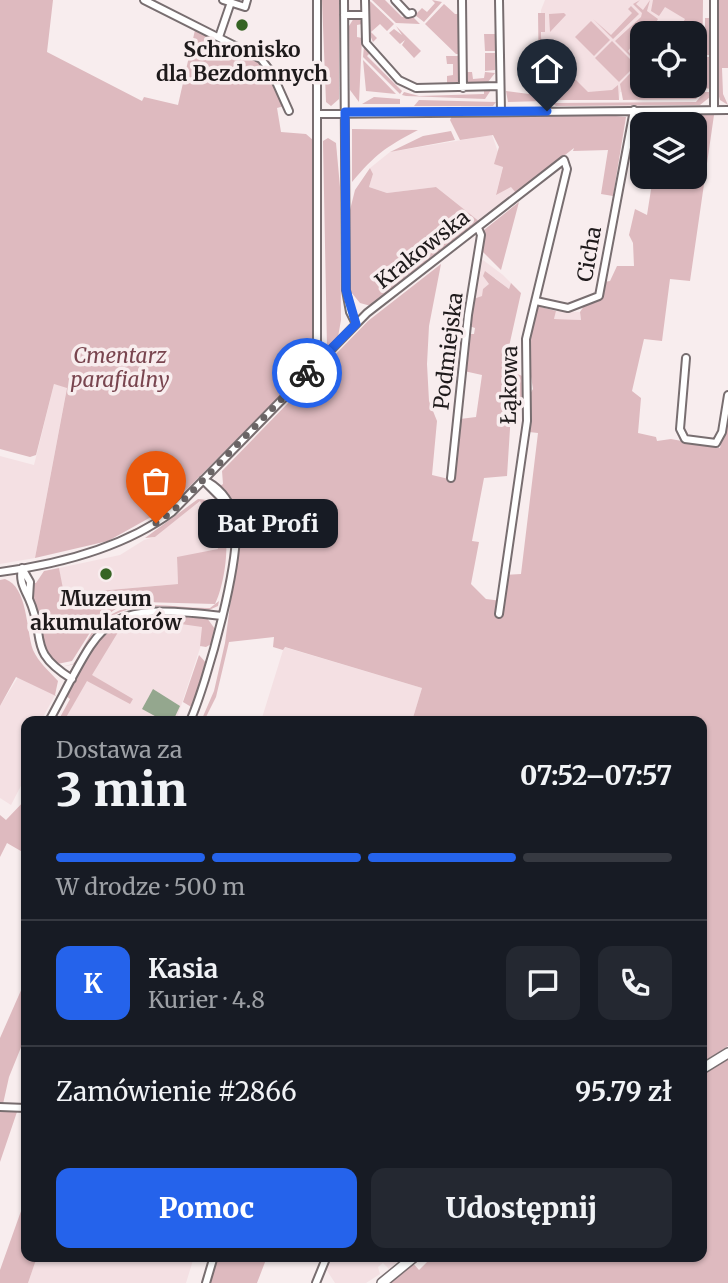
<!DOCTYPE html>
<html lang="pl">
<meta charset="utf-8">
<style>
:root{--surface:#171b24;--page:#242831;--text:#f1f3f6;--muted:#9ea1a6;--line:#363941;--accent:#2563eb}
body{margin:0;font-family:Merriweather,serif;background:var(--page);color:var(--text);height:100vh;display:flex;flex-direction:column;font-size:26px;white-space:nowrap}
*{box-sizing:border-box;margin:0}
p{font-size:23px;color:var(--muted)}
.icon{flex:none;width:38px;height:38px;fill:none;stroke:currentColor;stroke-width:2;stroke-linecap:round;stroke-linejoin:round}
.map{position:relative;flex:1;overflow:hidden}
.side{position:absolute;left:21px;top:716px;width:686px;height:546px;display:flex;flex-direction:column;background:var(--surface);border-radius:14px;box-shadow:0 2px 5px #0004}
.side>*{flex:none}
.buttons{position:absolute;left:630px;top:21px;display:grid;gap:14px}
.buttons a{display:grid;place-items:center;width:77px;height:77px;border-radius:14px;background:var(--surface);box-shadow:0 2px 5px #0004;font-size:35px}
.pin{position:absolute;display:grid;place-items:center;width:60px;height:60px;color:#fff;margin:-72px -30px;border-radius:50% 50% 50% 0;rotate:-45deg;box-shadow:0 0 7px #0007}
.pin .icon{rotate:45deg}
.courier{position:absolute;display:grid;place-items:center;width:70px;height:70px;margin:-35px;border:5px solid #2563eb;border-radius:50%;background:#fff;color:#222;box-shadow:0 2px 9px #0007}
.bubble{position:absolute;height:49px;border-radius:14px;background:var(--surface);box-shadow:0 2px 5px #0004;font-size:23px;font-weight:800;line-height:49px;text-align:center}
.summary em{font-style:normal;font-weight:800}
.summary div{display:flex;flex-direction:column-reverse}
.summary{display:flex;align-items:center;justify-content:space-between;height:119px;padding:0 35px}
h1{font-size:46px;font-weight:800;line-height:52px}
.bar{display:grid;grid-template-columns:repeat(4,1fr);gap:10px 7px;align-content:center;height:84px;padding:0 35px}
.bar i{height:9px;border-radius:5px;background:var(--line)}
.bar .on{background:var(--accent)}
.bar p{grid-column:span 4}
.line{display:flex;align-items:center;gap:18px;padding:0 35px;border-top:2px solid var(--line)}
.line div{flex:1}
.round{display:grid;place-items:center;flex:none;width:74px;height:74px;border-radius:14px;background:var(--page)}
.primary-button{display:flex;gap:14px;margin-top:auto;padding:14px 35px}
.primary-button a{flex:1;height:80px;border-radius:14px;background:var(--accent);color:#fff;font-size:28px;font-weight:800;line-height:80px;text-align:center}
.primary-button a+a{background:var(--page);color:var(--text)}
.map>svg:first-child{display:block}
.built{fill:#f4e0e3}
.green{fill:#debabf}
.water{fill:#94a78e}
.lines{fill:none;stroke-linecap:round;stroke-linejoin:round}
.street-casing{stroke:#786e70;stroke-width:10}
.secondary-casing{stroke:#786e70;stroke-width:12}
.street{stroke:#fff;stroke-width:6}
.secondary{stroke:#fff;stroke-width:9}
.done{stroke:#6a6465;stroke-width:7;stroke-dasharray:0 12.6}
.route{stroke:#2563eb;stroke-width:9}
.poi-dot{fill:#366424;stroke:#f8edee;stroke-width:2.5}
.labels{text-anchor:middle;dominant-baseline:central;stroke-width:7;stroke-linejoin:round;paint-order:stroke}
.poi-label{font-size:21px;font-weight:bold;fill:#1e1a1b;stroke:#f8edee}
.street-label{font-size:21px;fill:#1e1a1b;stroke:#f8edee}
.park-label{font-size:21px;font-style:italic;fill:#79454f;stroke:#f8edee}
</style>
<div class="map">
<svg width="728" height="1283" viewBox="0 0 728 1283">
<rect width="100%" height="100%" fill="#f8edee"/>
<!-- built -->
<path class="built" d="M545 0H696L693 33H642V86L685 90 620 92 619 100H543L541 10Z
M492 135 503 166 496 194 511 186 516 193 480 222 436 187 387 193 369 187 373 174 370 168 390 152Z
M479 257 503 275 511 283 509 289 495 278 482 296 473 299Z
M556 311 580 312 581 320 554 319Z
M54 384 67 387 35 558 0 564V456L34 465Z
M200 501 218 550 177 558 178 584 63 594 59 568 120 555 144 540 155 537Z
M155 619 207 627 176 721H64L113 631 132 620Z
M284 647 422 688 412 721H261Z
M18 677 55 695 41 721H26V776L11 805 0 798V706Z
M331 1256H403V1257L389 1269 383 1263 378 1267 380 1274 366 1283H335L326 1269Z
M37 1257V1256L194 1257 186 1283H28Z"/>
<!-- green -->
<path class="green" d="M0 0H53L47 52 142 101 144 97 178 105 195 30 262 64 284 106 277 108 281 132 306 134 313 140 314 331 309 354 294 382 169 507 108 541 35 558 67 388 54 384 36 455 30 457 0 449Z
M322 0H339V99L331 106 326 102Z
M372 0H385L402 17H413L420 24 396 23Z
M432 0 442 2 424 22 415 15 422 8 427 12 435 3Z
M640 0 636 4 643 10 650 0 647 11 658 19 653 28 662 33H642L628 51 637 63 615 41 641 17 642 13 633 4Z
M653 0H703L702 91 696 99 623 100 620 84 642 61V86H695V33H677L685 19 665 7 659 16 651 11Z
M717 0H728V68H722L723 94 728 105 720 100 718 93Z
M370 1 394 24 387 31 380 24 371 32 377 38 373 42 370 35Z
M444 4 455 14H460L461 54H456L425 24Z
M631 6 639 14 613 39 593 19 611 35 632 13 628 9Z
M538 13H545V32H541L544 101 508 102 506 91 529 94 534 83H539Z
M564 13 566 15 550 32 549 14Z
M354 18 360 19 362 24 357 25V37L362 38 359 102 350 90 349 26Z
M705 18H710V55H705Z
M591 21 610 40 594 56 575 37Z
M396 26 421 51 414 58 402 45 405 40 400 44 389 33 394 29 402 35Z
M484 34H495V51H485Z
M612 41 636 65 619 82 595 58Z
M364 46 370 53 367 56 402 91 400 94 363 57Z
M485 53H495V70L485 71Z
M446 56H461L459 82 447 83V76L453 75V64H447Z
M552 56 588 92 612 90 618 85 619 100H550V95H556L557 91 564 90V71H555V60L550 59Z
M704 57H710L711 89 704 88Z
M363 60 395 93 396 94 366 91Z
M465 72H472L473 79 484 78 485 72 495 73 488 82H467Z
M484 90H491L485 99 406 96 402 95 404 92 419 96 484 94Z
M704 92H711L710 97 700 105 556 106 552 103 696 102Z
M374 97 400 99V104H362Z
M419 100 496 102 493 106H414Z
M606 115 626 117 613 196 601 194 608 150 573 151 574 148 516 193 511 187 496 195 503 167 494 164 499 147 493 135 460 140 450 120 452 116Z
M635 115H714L690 281 670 279 662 341 644 339 632 391 641 398 638 433 656 437 657 441 671 439 720 448 728 411V1046L702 1063V721H412L422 688 285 647 283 650 273 647 274 637 229 642 216 697 204 721H201L214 691 225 643 240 531 236 511 220 486 223 484 222 471 368 321 441 264 429 326 427 364 429 401 437 421 432 475 453 480 460 419 476 417 482 375 464 371 467 334H474L475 328 469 326 473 299 482 296 483 289 489 284 483 276 485 271 509 289 511 283 521 293 504 369 525 377V398L512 397 507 476 484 478 472 541 479 542 471 584 486 599 502 601 505 575 521 574 538 433 529 432 530 394 533 389 527 352 537 306 556 311 554 319 581 320 580 312 586 303 601 299 604 282 610 281 617 266H634L633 243 629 235 635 209 647 215 653 177H695V124H642V151L626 148Z
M352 129 418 130C384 148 376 154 352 182Z
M451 131 455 140 390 152 423 136Z
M328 138 336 143 340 187 341 320 338 337 327 348 323 141Z
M370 168 373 174 369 187 387 193 436 187 480 222 371 306 360 303 351 292 350 210 355 190Z
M519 202 501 270 483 252 484 230Z
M198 499C239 499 227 581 215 604L141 602 117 608 96 623 72 661 57 664C36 643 36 611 32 583H36L44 571 59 568 64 594 178 584 177 557 218 549 200 501 155 537 145 538Z
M5 579C28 587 26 630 33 650 39 663 48 670 58 681L55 695 58 697 16 677 0 706V580Z
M219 601 218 606 209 610C170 608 123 596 95 631 87 641 83 654 75 664L61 667 73 664C82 652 87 638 96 627 127 593 171 609 210 608Z
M145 615 207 618 215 629 213 643 206 647 200 646 202 627 174 623 173 628 160 621 158 625 147 619 123 624 92 675 133 699 130 704 87 681 64 721H58L70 699 66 696C88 657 98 625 145 615Z
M199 655 208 665 193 708 183 702Z
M26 799V854L7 843 0 857V815L6 820Z
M26 979V1035L9 1077 3 1104H0V1038Z
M728 1057V1283H389L412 1262 419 1270 432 1257 702 1256V1073Z
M0 1109H18L0 1162Z
M26 1197V1256L37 1257 28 1283H0V1270Z
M216 1257H267L257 1283H207L216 1266Z"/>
<!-- water -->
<path class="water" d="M153 689 180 706 173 721H164L142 709Z"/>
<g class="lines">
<!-- street casing -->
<g class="street-casing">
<path id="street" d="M144 0 261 59 272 73 289 111
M223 0 245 7 247 0
M344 0 346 290 350 312 356 324
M365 0 366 43 399 80 416 88 500 86
M395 0 408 14 412 13
M462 0 463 88
M499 0 501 111
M714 0V110
M344 15H365
M219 37 231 2
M318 114 728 110
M536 301 568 308 599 296 634 110
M686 358 680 429 685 439 716 443 722 432 728 395
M317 363V0
M451 478 468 315 481 235 478 228
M203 480 226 503
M22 568C19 581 24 588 29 599 47 639 26 650 72 679
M22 568 30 582 29 598
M0 572C60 564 123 548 172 512L367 313 564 160 567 169 526 339 527 421 499 614
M49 721C104 620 98 601 222 616
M190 721C206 686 245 549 234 515 229 500 218 485 203 480
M0 1107 26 1108
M206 1283 214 1256
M316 1283 327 1256"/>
</g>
<!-- secondary casing -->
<g class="secondary-casing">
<path id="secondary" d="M702 1069 728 1053
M382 1283 415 1256"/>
</g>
<!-- street -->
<use href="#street" class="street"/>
<!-- secondary -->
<use href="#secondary" class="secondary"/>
</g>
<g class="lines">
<!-- done -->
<path class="done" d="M156 523 172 512 307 373"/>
<!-- route -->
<path class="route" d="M307 373 356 324 346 290 345 112 547 111"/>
</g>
<!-- markers -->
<g class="poi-dot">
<circle cx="242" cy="25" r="7"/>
<circle cx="106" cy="574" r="7"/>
</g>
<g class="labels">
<!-- poi labels -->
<g class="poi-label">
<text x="242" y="49">Schronisko<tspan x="242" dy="24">dla Bezdomnych</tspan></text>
<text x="106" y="598">Muzeum<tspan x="106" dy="24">akumulatorów</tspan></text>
</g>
<!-- street labels -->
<g class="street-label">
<text transform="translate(422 249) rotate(-38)">Krakowska</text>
<text transform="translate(589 254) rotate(-80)">Cicha</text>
<text transform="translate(448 351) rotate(-83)">Podmiejska</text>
<text transform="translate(509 385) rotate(-89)">Łąkowa</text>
</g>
<!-- park labels -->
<g class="park-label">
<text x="120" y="355">Cmentarz<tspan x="120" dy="24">parafialny</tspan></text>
</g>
</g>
</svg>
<div class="buttons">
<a><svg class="icon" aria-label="locate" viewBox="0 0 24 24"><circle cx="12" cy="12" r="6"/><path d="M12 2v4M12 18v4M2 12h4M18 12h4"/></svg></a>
<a><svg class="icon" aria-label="layers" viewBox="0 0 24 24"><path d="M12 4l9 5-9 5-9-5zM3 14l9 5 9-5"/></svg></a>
</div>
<div class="pin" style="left:156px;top:523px;background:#ea580c"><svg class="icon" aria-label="bag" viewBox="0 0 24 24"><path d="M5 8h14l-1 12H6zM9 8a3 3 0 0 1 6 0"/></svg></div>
<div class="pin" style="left:547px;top:111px;background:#1f2937"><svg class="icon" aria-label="home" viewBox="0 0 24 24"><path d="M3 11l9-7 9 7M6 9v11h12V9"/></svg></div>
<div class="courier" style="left:307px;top:373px"><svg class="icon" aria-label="bike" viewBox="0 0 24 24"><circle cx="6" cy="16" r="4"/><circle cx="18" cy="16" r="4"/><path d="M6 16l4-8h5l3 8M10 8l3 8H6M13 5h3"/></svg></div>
<div class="bubble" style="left:198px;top:499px;width:140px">Bat Profi</div>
<section class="side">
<div class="summary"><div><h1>3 min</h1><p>Dostawa za</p></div><em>07:52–07:57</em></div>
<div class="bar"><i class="on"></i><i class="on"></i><i class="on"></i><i></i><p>W drodze · 500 m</p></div>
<div class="line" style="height:126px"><b class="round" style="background:var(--accent);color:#fff">K</b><div><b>Kasia</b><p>Kurier · 4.8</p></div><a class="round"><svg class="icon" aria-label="chat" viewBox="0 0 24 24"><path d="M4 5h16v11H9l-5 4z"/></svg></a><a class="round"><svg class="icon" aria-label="phone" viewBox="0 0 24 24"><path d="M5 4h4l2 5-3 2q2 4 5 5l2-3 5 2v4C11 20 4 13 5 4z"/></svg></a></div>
<div class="line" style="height:91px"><div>Zamówienie #2866</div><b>95.79 zł</b></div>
<div class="primary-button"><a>Pomoc</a><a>Udostępnij</a></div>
</section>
</div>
